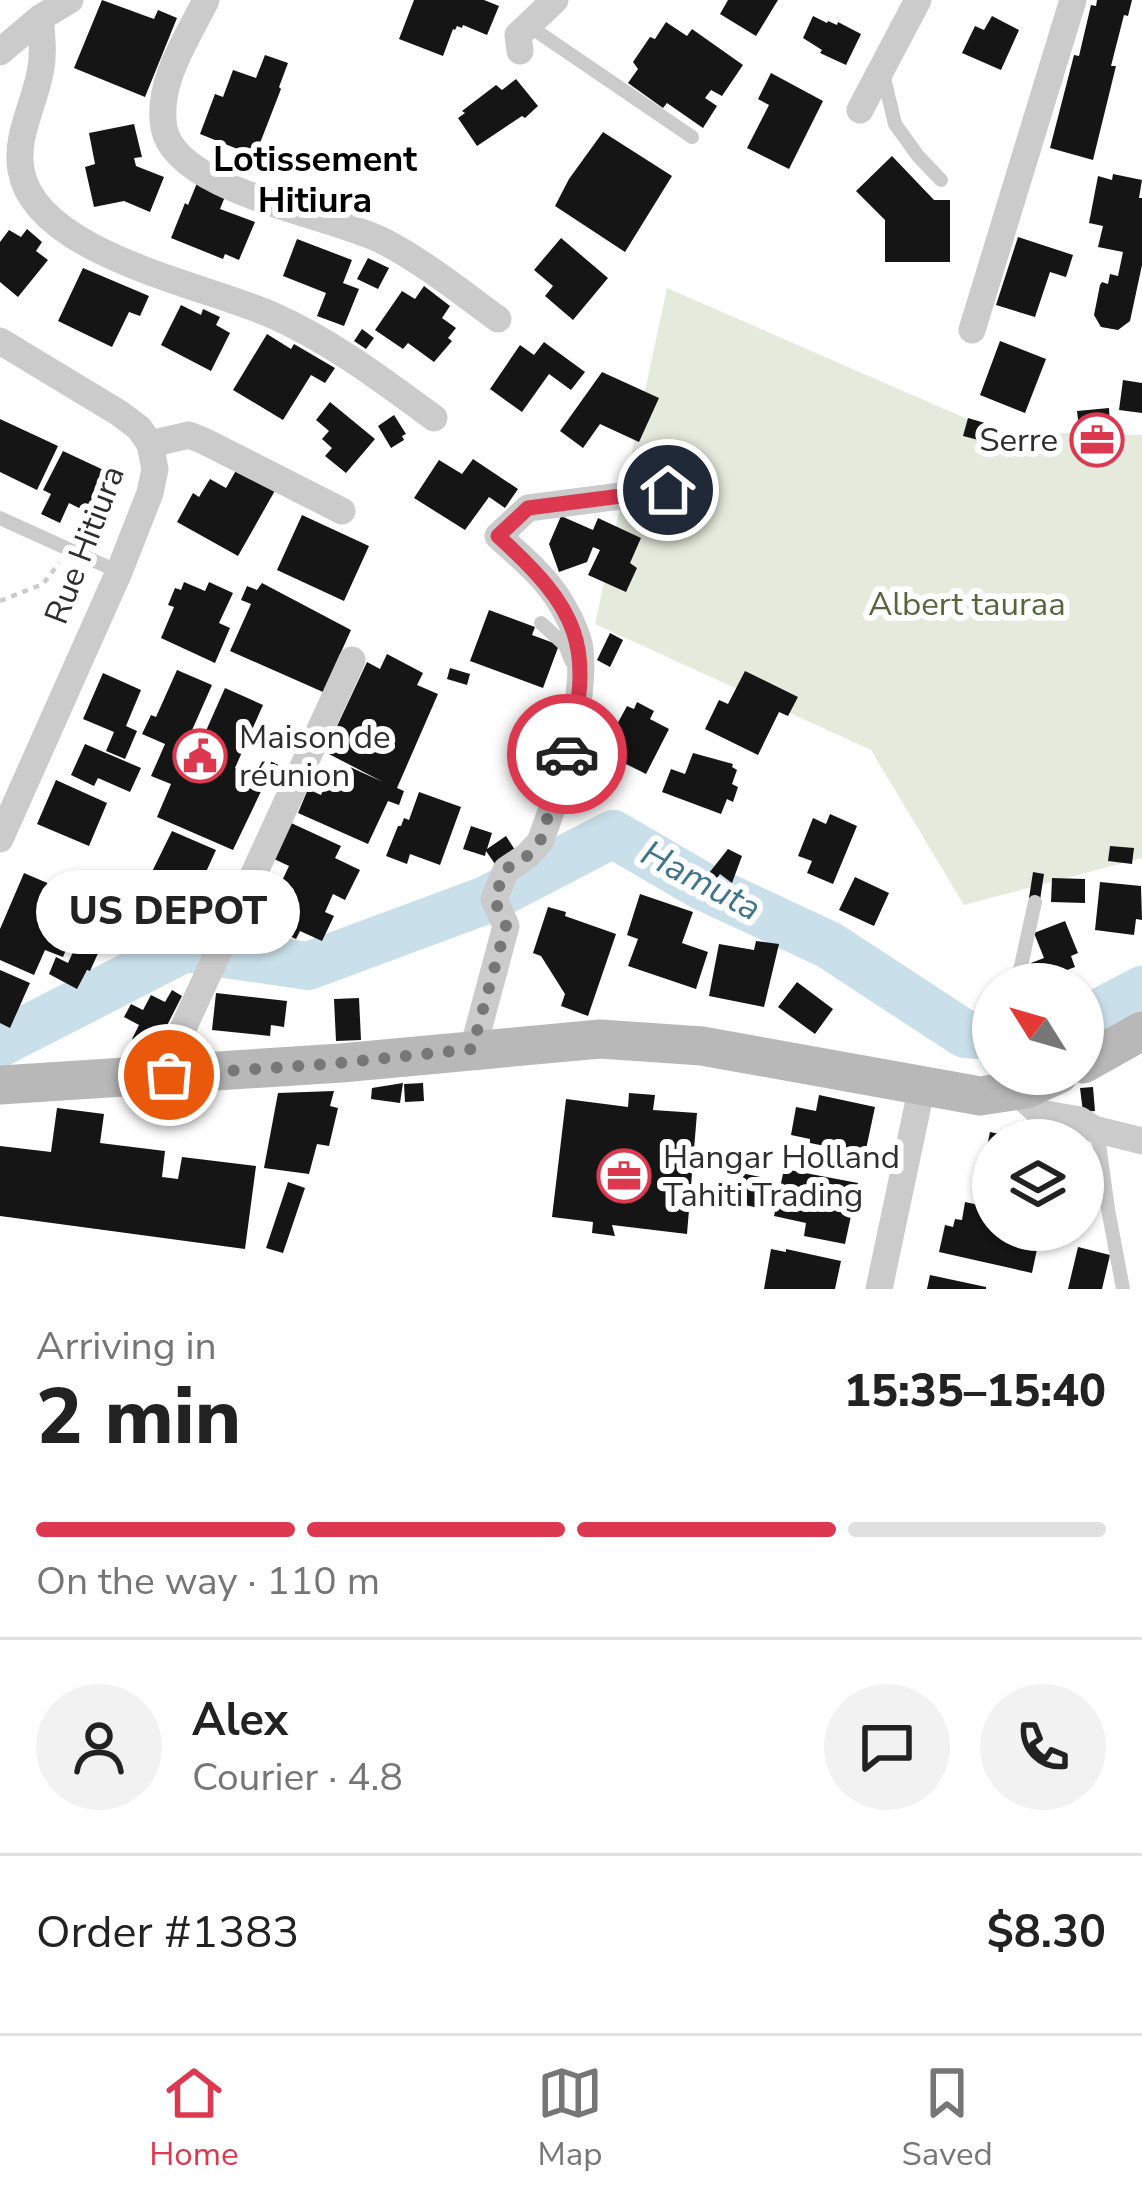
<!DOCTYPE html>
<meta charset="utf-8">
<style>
:root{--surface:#fff;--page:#f2f2f2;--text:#222;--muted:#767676;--line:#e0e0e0;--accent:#dc3850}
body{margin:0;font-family:"Nunito Sans",sans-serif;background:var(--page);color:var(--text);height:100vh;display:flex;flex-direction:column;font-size:45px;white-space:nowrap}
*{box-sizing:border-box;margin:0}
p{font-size:39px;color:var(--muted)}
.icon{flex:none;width:66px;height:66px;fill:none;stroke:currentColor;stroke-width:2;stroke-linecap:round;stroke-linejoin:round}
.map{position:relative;height:1289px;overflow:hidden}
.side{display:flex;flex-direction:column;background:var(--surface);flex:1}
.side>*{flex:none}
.needle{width:78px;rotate:307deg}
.controls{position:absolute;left:972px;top:963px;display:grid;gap:24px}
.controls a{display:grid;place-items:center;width:132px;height:132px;border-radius:50%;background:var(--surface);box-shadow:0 3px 9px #0004;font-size:60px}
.pin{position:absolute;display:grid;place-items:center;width:102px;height:102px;color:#fff;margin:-51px;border:6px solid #fff;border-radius:50%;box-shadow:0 3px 12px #0007}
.courier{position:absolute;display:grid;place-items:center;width:120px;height:120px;margin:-60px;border:9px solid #dc3850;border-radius:50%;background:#fff;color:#222;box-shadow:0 3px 15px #0007}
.bubble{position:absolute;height:84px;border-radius:42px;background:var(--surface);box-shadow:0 3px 9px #0004;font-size:39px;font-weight:800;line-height:84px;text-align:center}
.overview em{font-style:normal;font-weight:800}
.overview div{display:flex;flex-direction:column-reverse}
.overview{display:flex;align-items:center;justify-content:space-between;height:204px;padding:0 36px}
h1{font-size:78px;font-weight:800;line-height:90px}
.bar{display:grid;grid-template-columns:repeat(4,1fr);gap:18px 12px;align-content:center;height:144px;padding:0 36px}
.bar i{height:15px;border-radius:9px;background:var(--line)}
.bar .active{background:var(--accent)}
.bar p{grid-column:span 4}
.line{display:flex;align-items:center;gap:30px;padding:0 36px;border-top:3px solid var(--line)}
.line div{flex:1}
.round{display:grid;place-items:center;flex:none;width:126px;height:126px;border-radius:63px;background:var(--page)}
.dock{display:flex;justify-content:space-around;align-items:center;height:168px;border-top:3px solid var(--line);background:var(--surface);font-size:33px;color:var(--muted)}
.dock a{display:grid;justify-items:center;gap:6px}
.dock .active{color:var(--accent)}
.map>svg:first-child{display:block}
.green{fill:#e5eadc}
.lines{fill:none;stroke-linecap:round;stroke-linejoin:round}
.river{stroke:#c9dfe9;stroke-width:48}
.building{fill:#151515}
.path{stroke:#cbcbcb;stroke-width:4.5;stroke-dasharray:6 6;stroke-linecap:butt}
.lane{stroke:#cbcbcb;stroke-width:14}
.street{stroke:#cbcbcb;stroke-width:27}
.secondary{stroke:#b8b8b8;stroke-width:39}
.done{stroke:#777;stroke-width:12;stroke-dasharray:0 21.6}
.route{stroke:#dc3850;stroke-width:15}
.labels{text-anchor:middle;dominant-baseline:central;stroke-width:12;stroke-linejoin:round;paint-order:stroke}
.poi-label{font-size:33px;fill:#2e2e2e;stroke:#fff;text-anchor:start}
.street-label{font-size:33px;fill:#2e2e2e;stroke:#fff}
.park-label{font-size:33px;fill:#54673d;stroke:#fff}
.neighbourhood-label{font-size:36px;font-weight:bold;fill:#000;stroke:#fff}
.water-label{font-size:36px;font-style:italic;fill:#40748b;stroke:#fff}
</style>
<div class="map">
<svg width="1142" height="1289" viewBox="0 0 1142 1289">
<rect width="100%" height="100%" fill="#fff"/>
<!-- green -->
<path class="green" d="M667 288 995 431 1142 435V858L964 905 871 750 595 624Z"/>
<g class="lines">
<!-- river -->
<path class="river" d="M1083 1021 1142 990
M0 1043 185 948 308 966 486 900 613 834 702 886 829 945 965 1034 993 1036"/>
</g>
<!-- building -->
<path class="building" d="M102 0 154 19 158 10 177 18 145 97 74 68Z
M414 0H484L499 6 487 35 463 25 462 28 457 26 455 30 453 29 443 56 399 39Z
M728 0H778L756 36 720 14Z
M1097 0H1132L1128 16 1124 15 1111 66H1116L1093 160 1050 148 1074 55 1079 56 1091 5 1096 6Z
M813 16 827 23 828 21 837 25 838 22 861 34 846 65 820 53 822 50 803 38Z
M992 16 1019 30 1001 70 962 53 975 26 984 30Z
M666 22 687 36 692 29 743 65 722 96 711 90 705 98 717 106 703 128 667 103 663 108 628 83 638 69 633 62 650 37 655 39Z
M265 55 288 63 279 87 281 89 255 156 200 134 215 94 223 97 233 70 256 78Z
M771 73 823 101 789 169 747 148 769 105 758 99Z
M516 79 538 106 525 118 522 116 477 146 458 118 465 113 462 111 496 85 502 90Z
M134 124 142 157 134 158 136 166 164 177 150 212 124 201 94 207 85 167 95 164 89 133Z
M603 132 672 176 625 252 555 206 569 179Z
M892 156 934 200H950V262H885V220L856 191Z
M1113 174 1142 180 1139 198H1142V265L1130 321 1118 330 1101 327 1094 315 1100 285 1102 282 1108 284 1110 274 1118 276 1123 252 1098 247 1103 226 1089 223 1098 176 1112 180Z
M197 183 226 194 220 209 255 222 239 260 225 254 223 259 171 238 185 203 188 205Z
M27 229 42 242 36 251 48 260 18 297 0 282V242L9 230 21 237Z
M1018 237 1073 255 1066 277 1050 272 1035 317 996 305Z
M561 238 608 278 573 320 545 296 553 286 534 270Z
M297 239 352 260 343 283 359 289 344 326 317 316 326 293 283 276Z
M368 258 389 268 378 289 357 279Z
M83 268 149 296 140 316 129 312 112 347 58 321Z
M424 286 450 306 442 318 456 328 448 338 452 341 434 362 408 343 403 349 375 330 402 291 415 299Z
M181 305 201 315 203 309 220 317 216 325 230 333 211 371 161 345Z
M362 329 374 338 366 349 354 341Z
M267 334 291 349 294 344 335 368 325 383 311 375 283 420 233 390Z
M1000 341 1046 359 1025 413 980 395Z
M544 342 585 372 571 390 549 374 522 412 490 389 520 345 534 355Z
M602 372 659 398 639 442 600 424 583 448 560 431Z
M1123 380 1142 383V413L1119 410Z
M330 402 375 439 346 473 325 456 332 448 322 439 329 431 316 420Z
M1109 408 1110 426 1079 428 1077 411Z
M394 415 406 434 402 436 404 440 391 448 378 426Z
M968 418 995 426 990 443 963 436Z
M0 419 58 446 37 490 0 472Z
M1114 428 1116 448 1080 452 1079 431Z
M63 451 110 473 91 514 69 503 60 523 41 514 51 494 43 490Z
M473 459 518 489 505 508 489 497 465 530 414 498 439 460 462 474Z
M238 467 277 487 238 556 177 522 193 493 199 497 210 479 226 488Z
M302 515 369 546 344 601 277 570Z
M561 516 593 530 598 518 641 538 630 563 637 568 626 592 588 575 600 550 593 547 587 562 559 572 549 544Z
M184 582 205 591 209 582 233 593 219 623 230 628 215 663 161 638 174 607 168 605 175 588 181 590Z
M262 583 351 630 323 692 230 651 251 604 241 600 247 586 257 590Z
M489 610 535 627 532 635 559 645 543 688 470 661Z
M610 633 623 640 610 667 597 660Z
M387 654 423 673 417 685 438 694 397 788 404 791 399 805 388 801 368 844 298 813 308 789 321 795 333 768 345 775 350 767 383 782 325 752 367 662 380 669Z
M450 668 470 674 467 685 447 679Z
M177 670 212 685 185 746 197 751 225 688 263 705 235 768 262 779 270 761 283 767 275 786 266 781 233 850 157 817 171 784 151 776 165 744 142 734 151 715 156 717Z
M745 671 798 697 788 716 779 712 758 755 705 729 719 700 728 704Z
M103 673 141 690 126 726 137 731 125 759 106 751 114 732 83 719Z
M637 702 654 711 650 719 669 729 646 774 602 752 627 706 634 709Z
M85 744 141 768 130 792 98 778 94 786 71 775Z
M693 753 733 764 732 767 737 770 732 784 738 787 733 802 727 799 721 814 662 792 671 769 685 774Z
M56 780 107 803 89 846 37 824Z
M419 792 461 807 440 865 410 854 407 864 386 856 398 826H401L404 818 409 820Z
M830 814 857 826 833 884 807 873 812 861 798 856 813 818 826 824Z
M289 822 341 846 335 858 360 870 345 900 333 894 325 912 334 916 322 941 300 931 296 939 262 923 289 866 272 858Z
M471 826 492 833 487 849 506 836 515 850 495 864 486 851 485 856 463 849Z
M172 831 216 850 206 872 215 876 202 904 194 900 190 908 144 888Z
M1110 846 1134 848 1132 864 1108 861Z
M728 849 742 856 732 883 720 874 717 878 709 873Z
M1033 872 1044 874 1040 900 1029 898Z
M24 873 87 900 63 957 45 950 34 975 0 960V929Z
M855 877 889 893 874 926 839 910Z
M1052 878 1085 879V903L1051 902Z
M1100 882 1141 886 1142 920 1136 919 1134 935 1095 930Z
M640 894 693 912 682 943 708 952 696 989 628 966 638 939 627 935Z
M548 907 566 912 565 916 616 934 588 1016 561 1006 565 994 541 956 533 953Z
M1065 921 1078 953 1071 956 1075 967 1038 981 1031 963 1044 958 1034 933Z
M83 930 104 940 90 971 87 970 77 989 49 974 56 957 68 963Z
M756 941 779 944 764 1007 709 996 719 944 754 950Z
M0 970 30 983 10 1028 0 1023Z
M797 982 833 1009 815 1034 778 1007Z
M172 990 182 996 154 1051 132 1039 139 1025 124 1017 131 1004 143 1010 151 995 165 1002Z
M216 993 287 1001 284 1027 271 1025 270 1036 212 1030Z
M359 998 361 1040 336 1041 334 999Z
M403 1083 400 1103 371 1099 372 1088Z
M423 1083 424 1101 405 1102 404 1084Z
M1093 1087 1095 1111 1083 1112 1080 1088Z
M334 1091 330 1106 338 1108 329 1146 317 1144 309 1174 264 1168 278 1093Z
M629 1093 655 1095 653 1110 697 1113 687 1234 612 1225 615 1236 592 1233 593 1222 552 1217 566 1099 628 1107Z
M819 1095 875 1107 865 1154 810 1143V1139L791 1135 796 1107 816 1111Z
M57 1108 104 1114 100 1143 165 1151 162 1177 178 1179 182 1157 256 1166 245 1249 0 1216V1146L51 1152Z
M990 1132 1019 1138V1140H993V1173L982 1171Z
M1083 1148 1090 1149 1087 1166 1096 1168 1094 1186 1083 1184Z
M784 1169 858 1183 845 1244 804 1236 806 1223 774 1216Z
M741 1173 775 1180 769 1210 735 1203Z
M288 1182 305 1188 283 1253 266 1248Z
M965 1202 993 1208V1230H1041L1032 1273 939 1252 945 1225 953 1227 955 1219 962 1220Z
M1078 1247 1110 1255 1102 1289H1068Z
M771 1249 786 1252V1249L841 1261 835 1289H764Z
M930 1275 986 1287V1289H927Z"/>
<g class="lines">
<!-- path -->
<path class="path" d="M0 601 43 584 59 563"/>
<!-- lane -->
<path class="lane" d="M529 26 692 137
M883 74 895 124 918 156 941 180
M0 518 119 572
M541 623 565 645 572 662
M1017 984 1035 902
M1094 1129 1099 1144 1108 1209 1123 1289"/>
<!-- street -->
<path class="street" d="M206 0C187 39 156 83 164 128 176 192 334 215 385 242 425 263 462 293 498 319
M40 18C42 36 44 55 40 73 34 105 15 137 21 170 35 254 205 285 272 315 331 341 382 380 434 418
M520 51 518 35 555 0
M0 52 40 18 70 0
M860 110 918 0
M972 330 1073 0
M0 341 119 413 139 428 150 444 155 469 150 493 119 572 0 839
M150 444 189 435 204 441 342 511
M473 1049 506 926 494 899 506 870 527 856 540 842C559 792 586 703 580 649 578 635 569 617 562 605 547 578 521 557 498 536L528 508 668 490
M169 1075 181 1033 352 660
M1014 1090 1040 1113 1080 1120 1094 1129 1142 1141
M879 1289 922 1086"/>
<!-- secondary -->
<path class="secondary" d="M1083 1064 1142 1031
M0 1085 341 1063 600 1039 702 1046 980 1096 1026 1089 1059 1074"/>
</g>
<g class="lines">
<!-- done -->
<path class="done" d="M169 1075 340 1063 472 1049 506 926 494 899 506 869 527 856 540 842 567 754"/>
<!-- route -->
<path class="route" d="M567 754C596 645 578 609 498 536L528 508 668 490"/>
</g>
<!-- icons -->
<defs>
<g id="office-ring" transform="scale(2.7)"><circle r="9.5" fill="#fff" stroke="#dc3850" stroke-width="1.5"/><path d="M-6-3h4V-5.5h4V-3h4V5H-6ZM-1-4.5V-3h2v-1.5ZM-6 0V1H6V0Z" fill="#dc3850"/></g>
<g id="civic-ring" transform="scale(2.7)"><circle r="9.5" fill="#fff" stroke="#dc3850" stroke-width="1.5"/><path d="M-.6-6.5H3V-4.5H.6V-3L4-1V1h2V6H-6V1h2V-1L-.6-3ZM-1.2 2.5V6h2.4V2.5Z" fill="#dc3850"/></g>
</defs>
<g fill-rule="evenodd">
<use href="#office-ring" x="1097" y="440"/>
<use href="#civic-ring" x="200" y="756"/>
<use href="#office-ring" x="624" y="1176"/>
</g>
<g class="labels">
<!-- poi labels -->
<g class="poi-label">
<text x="1058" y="440" text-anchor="end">Serre</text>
<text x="239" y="737">Maison de<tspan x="239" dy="38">réunion</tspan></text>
<text x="663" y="1157">Hangar Holland<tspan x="663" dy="38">Tahiti Trading</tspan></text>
</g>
<!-- street labels -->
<g class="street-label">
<text transform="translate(85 545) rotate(-69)">Rue Hitiura</text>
</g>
<!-- park labels -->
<g class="park-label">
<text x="967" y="604">Albert tauraa</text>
</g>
<!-- neighbourhood labels -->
<g class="neighbourhood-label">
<text x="315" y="159">Lotissement<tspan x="315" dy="41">Hitiura</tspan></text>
</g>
<!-- water labels -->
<g class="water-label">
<text transform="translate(701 881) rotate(28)">Hamuta</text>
</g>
</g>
</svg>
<div class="controls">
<a><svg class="needle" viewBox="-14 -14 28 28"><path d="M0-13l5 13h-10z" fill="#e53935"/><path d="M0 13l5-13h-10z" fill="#767676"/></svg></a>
<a><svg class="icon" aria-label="layers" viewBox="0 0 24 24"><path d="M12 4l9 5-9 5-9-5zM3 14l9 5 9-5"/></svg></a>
</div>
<div class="pin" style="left:169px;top:1075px;background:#ea580c"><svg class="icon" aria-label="bag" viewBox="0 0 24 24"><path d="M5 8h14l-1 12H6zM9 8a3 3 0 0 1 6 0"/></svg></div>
<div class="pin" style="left:668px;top:490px;background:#1f2937"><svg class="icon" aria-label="home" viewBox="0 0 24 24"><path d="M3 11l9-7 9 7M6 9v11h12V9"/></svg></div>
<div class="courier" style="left:567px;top:754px"><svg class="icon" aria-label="car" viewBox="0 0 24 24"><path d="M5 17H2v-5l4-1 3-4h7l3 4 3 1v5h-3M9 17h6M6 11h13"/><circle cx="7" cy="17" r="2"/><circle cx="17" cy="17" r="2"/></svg></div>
<div class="bubble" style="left:36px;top:870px;width:264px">US DEPOT</div>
</div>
<section class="side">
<div class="overview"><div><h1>2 min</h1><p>Arriving in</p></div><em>15:35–15:40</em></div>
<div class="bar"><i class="active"></i><i class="active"></i><i class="active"></i><i></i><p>On the way · 110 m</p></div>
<div class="line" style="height:216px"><a class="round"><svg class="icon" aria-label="person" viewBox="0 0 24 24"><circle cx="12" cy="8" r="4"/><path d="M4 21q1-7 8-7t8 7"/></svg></a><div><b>Alex</b><p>Courier · 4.8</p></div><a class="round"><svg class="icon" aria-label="chat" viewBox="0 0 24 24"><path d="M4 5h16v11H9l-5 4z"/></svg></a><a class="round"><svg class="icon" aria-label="phone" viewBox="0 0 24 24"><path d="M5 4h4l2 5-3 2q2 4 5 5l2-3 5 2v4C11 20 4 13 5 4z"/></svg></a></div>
<div class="line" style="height:156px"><div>Order #1383</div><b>$8.30</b></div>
</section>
<nav class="dock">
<a class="active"><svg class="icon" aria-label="home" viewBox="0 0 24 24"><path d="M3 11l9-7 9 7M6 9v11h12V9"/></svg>Home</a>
<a><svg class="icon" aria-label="map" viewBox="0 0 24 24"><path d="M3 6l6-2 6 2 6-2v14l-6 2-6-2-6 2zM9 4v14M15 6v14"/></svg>Map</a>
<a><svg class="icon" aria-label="saved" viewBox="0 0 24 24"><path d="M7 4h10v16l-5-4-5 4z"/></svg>Saved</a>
</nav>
